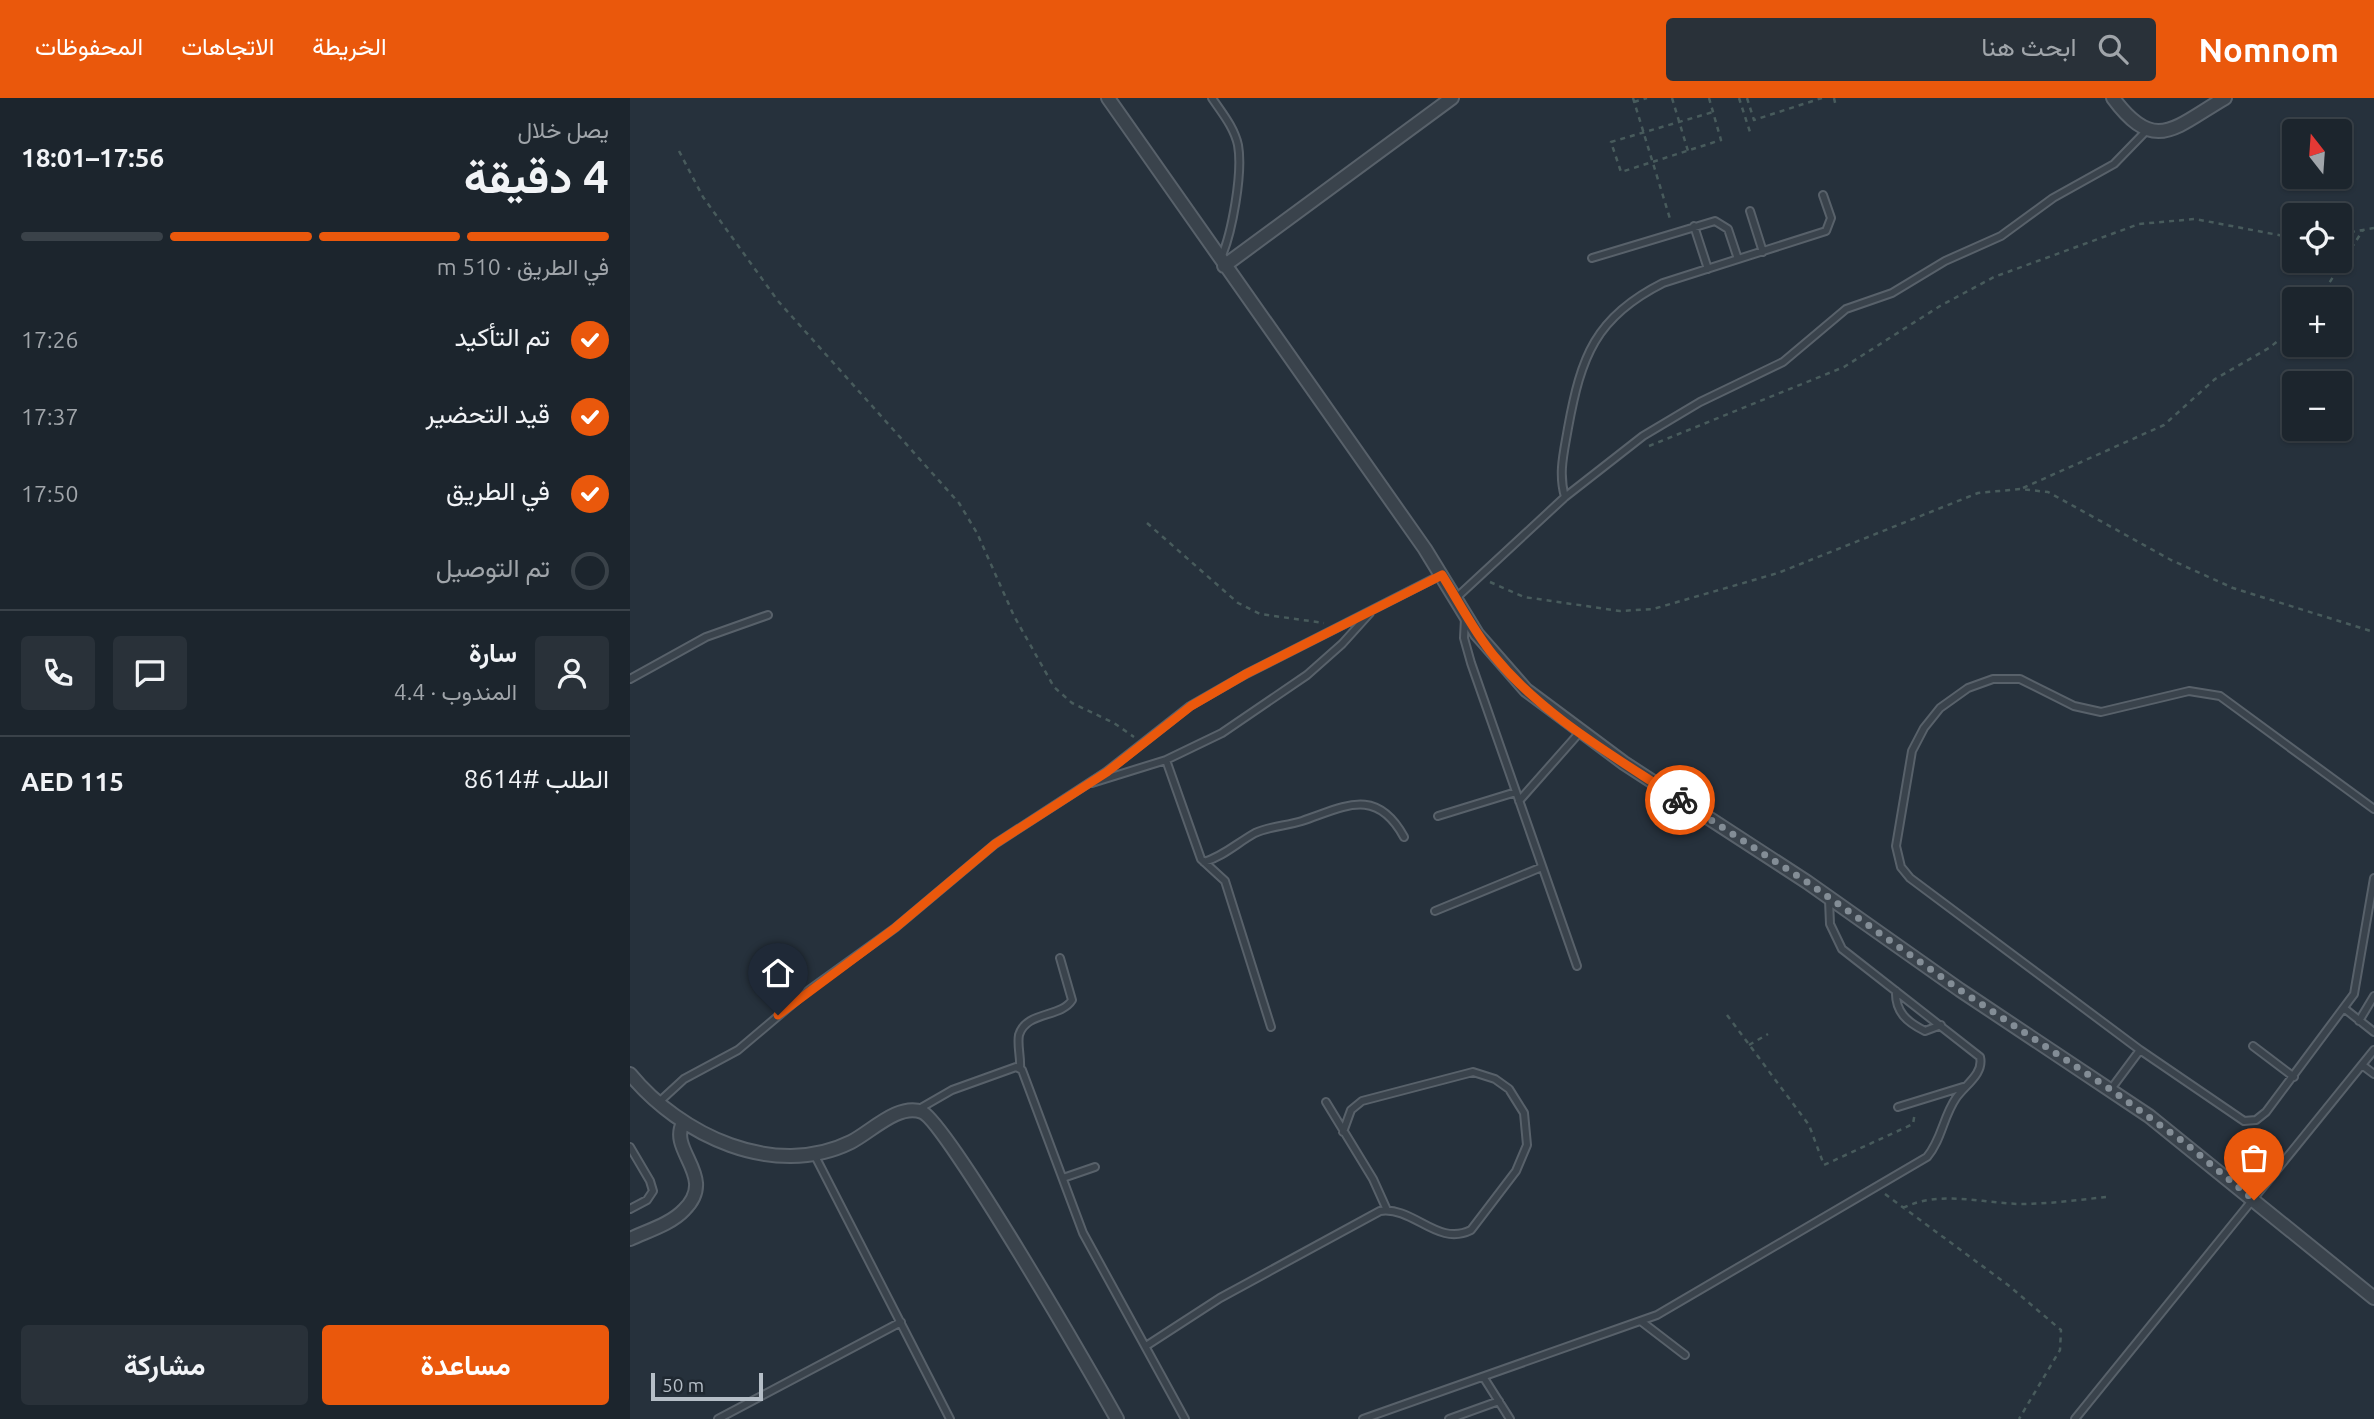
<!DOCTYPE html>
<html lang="ar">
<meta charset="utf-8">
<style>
:root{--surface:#1c252d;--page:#293139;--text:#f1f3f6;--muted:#a0a5aa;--line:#3a4249;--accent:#ea580c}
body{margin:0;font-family:Ubuntu,Vazirmatn,sans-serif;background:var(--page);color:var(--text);direction:rtl;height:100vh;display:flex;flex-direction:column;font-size:26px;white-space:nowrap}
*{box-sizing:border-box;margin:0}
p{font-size:23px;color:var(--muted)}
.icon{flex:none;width:38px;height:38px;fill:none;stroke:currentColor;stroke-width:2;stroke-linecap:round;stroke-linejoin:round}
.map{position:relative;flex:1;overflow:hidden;direction:ltr}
.sheet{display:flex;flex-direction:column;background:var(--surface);width:630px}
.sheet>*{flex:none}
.needle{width:46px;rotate:343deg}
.buttons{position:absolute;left:1652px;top:21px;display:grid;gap:14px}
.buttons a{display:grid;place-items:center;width:70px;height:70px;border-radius:7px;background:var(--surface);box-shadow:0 2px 5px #0004,0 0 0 2px var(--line);font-size:35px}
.scale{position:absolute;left:21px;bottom:18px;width:112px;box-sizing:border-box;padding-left:7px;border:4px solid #b5bec7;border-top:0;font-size:19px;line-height:24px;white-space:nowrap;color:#b5bec7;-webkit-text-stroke:5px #1f2831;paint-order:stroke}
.pin{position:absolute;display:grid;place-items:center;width:60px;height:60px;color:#fff;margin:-72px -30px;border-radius:50% 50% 50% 0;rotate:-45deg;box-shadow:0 0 7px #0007}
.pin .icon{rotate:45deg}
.courier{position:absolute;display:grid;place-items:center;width:70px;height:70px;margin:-35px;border:5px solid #ea580c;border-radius:50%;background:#fff;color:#222;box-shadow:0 2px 9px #0007}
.head em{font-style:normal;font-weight:700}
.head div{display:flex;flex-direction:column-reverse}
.head{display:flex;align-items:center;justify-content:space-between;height:119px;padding:0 21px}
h1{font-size:46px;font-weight:700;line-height:52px}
.bar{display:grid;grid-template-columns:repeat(4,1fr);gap:10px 7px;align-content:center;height:84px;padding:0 21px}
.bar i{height:9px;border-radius:5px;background:var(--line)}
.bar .current{background:var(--accent)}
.bar p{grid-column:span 4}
.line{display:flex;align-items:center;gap:18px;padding:0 21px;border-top:2px solid var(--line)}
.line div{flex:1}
.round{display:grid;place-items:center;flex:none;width:74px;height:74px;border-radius:7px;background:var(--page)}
ol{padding:0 21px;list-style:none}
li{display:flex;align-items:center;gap:21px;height:77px}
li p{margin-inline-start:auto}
li .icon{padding:7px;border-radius:50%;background:var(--accent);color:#fff;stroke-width:4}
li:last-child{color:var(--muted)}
li i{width:38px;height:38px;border:4px solid var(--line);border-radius:50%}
.cta{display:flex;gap:14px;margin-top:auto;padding:14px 21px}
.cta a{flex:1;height:80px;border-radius:7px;background:var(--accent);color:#fff;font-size:28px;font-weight:700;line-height:80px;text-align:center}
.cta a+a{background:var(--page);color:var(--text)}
header{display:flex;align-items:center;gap:42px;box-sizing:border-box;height:98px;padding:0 35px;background:var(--accent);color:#fff}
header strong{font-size:33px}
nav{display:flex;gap:38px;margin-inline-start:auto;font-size:24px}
.search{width:490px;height:63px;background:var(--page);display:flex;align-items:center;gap:18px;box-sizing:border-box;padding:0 24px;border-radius:7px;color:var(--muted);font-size:26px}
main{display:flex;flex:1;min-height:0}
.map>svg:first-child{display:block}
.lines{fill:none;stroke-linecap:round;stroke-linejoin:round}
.service-casing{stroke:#58616a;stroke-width:10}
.minor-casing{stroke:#58616a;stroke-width:16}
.path{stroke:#485b5c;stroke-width:2.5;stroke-dasharray:5 5;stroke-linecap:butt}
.service{stroke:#3a434c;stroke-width:6}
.minor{stroke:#3a434c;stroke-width:12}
.done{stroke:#838d96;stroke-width:7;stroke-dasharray:0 12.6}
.route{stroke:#ea580c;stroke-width:9}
</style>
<header>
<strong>Nomnom</strong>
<div class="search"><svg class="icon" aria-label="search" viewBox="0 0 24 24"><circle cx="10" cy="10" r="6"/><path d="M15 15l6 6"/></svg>ابحث هنا</div>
<nav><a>الخريطة</a><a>الاتجاهات</a><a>المحفوظات</a></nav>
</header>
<main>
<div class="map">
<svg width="1744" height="1321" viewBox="0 0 1744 1321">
<rect width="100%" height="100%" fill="#26313c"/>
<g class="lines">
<!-- service casing -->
<g class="service-casing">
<path id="service" d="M582 0C592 15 604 29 608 47 613 75 602 135 591 160
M1120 113 1133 154
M1064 128 1078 171
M962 160 1085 123 1098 131 1108 161
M935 399C928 375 934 354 938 330 951 259 965 219 1033 185L1196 133 1201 120 1193 97
M826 500 935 399 1013 338 1070 304 1153 264 1216 211 1262 195 1315 163 1371 138 1423 100 1484 66 1517 32
M835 520 834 540 841 565 947 868
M0 581 76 539 138 517
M536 662 571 761 595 783 641 929
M462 685 536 662 592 635 677 577 712 546 740 515
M889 703 950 634
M1744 711 1590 598 1559 593 1471 614 1444 608 1390 581H1363L1338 590 1310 610 1294 630 1282 653 1266 748 1271 769 1280 780 1510 952 1614 1023 1626 1022 1636 1014 1724 896 1744 780
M808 718 886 694
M574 764C594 758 607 745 625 735 640 728 656 728 672 723 714 709 746 688 774 739
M805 813 912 769
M1266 893C1265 914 1277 924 1295 933L1311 927
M1715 911 1744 934
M1729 923 1744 898
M1623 948 1664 979
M1732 967 1744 976
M390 970C391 960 387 947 389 937 396 913 431 920 442 902L430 860
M1481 991 1510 952
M29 1004 54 981 108 952 179 892 265 830 365 746 476 674 560 608 616 576 811 477
M696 1004 743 1081 757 1112
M1268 1009 1333 989
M289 1011 322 992 386 969 392 972 453 1135 555 1321
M0 1049 20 1083 23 1093 17 1102 0 1111
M184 1056 320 1321
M433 1080 465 1069
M1012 1224 1055 1257
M516 1248 590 1200 750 1113C784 1108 807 1149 841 1132L886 1073 897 1047 894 1015 879 991 865 981 843 974 732 1003 721 1012 713 1034
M854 1280 880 1321
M88 1321 271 1224
M733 1321 1027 1217 1297 1059C1312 1041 1313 1019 1326 1000 1335 987 1354 976 1350 959L1212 851 1200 826 1199 802
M819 1321 869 1303
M1445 1321 1744 952"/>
</g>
<!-- minor casing -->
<g class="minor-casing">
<path id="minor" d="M478 0 795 451 847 536 896 592 994 665 1177 784 1330 892 1519 1018 1744 1200
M1483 0C1525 57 1545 29 1595 0
M594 168 822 0
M0 976C50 1037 144 1082 221 1044 241 1034 268 1005 292 1014 316 1023 465 1281 487 1321
M0 1141C17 1133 41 1126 54 1112 88 1079 38 1053 53 1025"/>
</g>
<!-- path -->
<path class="path" d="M1003 0 1041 124
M1042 0 1058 53
M1079 0 1091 42 991 74 981 44 1083 14
M1109 0 1121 37
M1117 0 1124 22 1192 0
M1204 0 1206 9
M1004 4 1017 0
M49 53 73 99 148 203 329 405 347 435 384 518 424 589 442 605 484 625 504 639
M1710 136 1744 130
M1689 201 1733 132
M1019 348 1214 269 1310 208 1364 179 1509 126 1565 121 1664 140
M1393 390 1534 327 1585 281 1639 250 1664 230
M517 425 608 505 630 516 694 525
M860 484 894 499 990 513 1023 511 1148 475 1348 395 1390 391 1418 394 1541 462 1603 490 1744 534
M1097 917 1179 1027 1194 1067 1283 1026 1285 1014
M1119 947 1138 936
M1255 1096 1378 1187 1431 1232 1430 1252 1389 1321
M1273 1110C1309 1092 1351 1105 1390 1106 1419 1106 1448 1102 1476 1099"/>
<!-- service -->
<use href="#service" class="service"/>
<!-- minor -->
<use href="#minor" class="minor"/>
</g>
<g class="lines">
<!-- done -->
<path class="done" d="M1050 702 1177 784 1330 892 1480 991 1555 1045 1624 1102"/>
<!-- route -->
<path class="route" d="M148 917 265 830 365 746 477 674 561 608 616 576 812 477C829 504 844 534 864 558 914 619 986 659 1050 702"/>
</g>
</svg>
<div class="buttons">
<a><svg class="needle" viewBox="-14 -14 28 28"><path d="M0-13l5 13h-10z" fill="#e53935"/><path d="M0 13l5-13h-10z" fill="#a0a5aa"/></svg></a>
<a><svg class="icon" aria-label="locate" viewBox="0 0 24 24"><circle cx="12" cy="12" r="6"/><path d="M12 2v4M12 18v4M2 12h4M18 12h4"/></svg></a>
<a>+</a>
<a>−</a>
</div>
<div class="scale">50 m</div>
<div class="pin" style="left:1624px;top:1102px;background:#ea580c"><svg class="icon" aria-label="bag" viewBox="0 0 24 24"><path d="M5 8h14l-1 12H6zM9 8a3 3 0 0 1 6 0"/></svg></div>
<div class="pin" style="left:148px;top:917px;background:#1f2937"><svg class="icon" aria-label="home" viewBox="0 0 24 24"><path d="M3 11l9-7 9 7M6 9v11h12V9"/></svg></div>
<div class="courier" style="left:1050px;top:702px"><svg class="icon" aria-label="bike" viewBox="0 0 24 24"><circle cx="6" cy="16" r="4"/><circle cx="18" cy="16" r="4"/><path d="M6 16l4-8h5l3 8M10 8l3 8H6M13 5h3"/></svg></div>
</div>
<section class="sheet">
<div class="head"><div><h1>4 دقيقة</h1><p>يصل خلال</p></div><em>17:56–18:01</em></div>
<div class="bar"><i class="current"></i><i class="current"></i><i class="current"></i><i></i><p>في الطريق · 510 m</p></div>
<ol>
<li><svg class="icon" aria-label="check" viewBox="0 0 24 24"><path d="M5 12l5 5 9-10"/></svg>تم التأكيد<p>17:26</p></li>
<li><svg class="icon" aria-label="check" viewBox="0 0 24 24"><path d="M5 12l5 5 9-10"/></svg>قيد التحضير<p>17:37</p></li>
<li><svg class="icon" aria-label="check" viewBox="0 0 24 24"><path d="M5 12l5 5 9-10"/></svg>في الطريق<p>17:50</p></li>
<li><i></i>تم التوصيل</li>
</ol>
<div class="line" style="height:126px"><a class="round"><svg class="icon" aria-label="person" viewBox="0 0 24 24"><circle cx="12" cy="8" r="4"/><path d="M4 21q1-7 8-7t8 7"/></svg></a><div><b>سارة</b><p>المندوب · 4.4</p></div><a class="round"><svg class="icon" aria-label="chat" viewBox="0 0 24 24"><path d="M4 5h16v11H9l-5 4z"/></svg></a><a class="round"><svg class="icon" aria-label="phone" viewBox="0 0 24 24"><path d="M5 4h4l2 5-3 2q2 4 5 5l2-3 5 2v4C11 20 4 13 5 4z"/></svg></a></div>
<div class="line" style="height:91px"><div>الطلب #8614</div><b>AED 115</b></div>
<div class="cta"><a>مساعدة</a><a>مشاركة</a></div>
</section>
</main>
